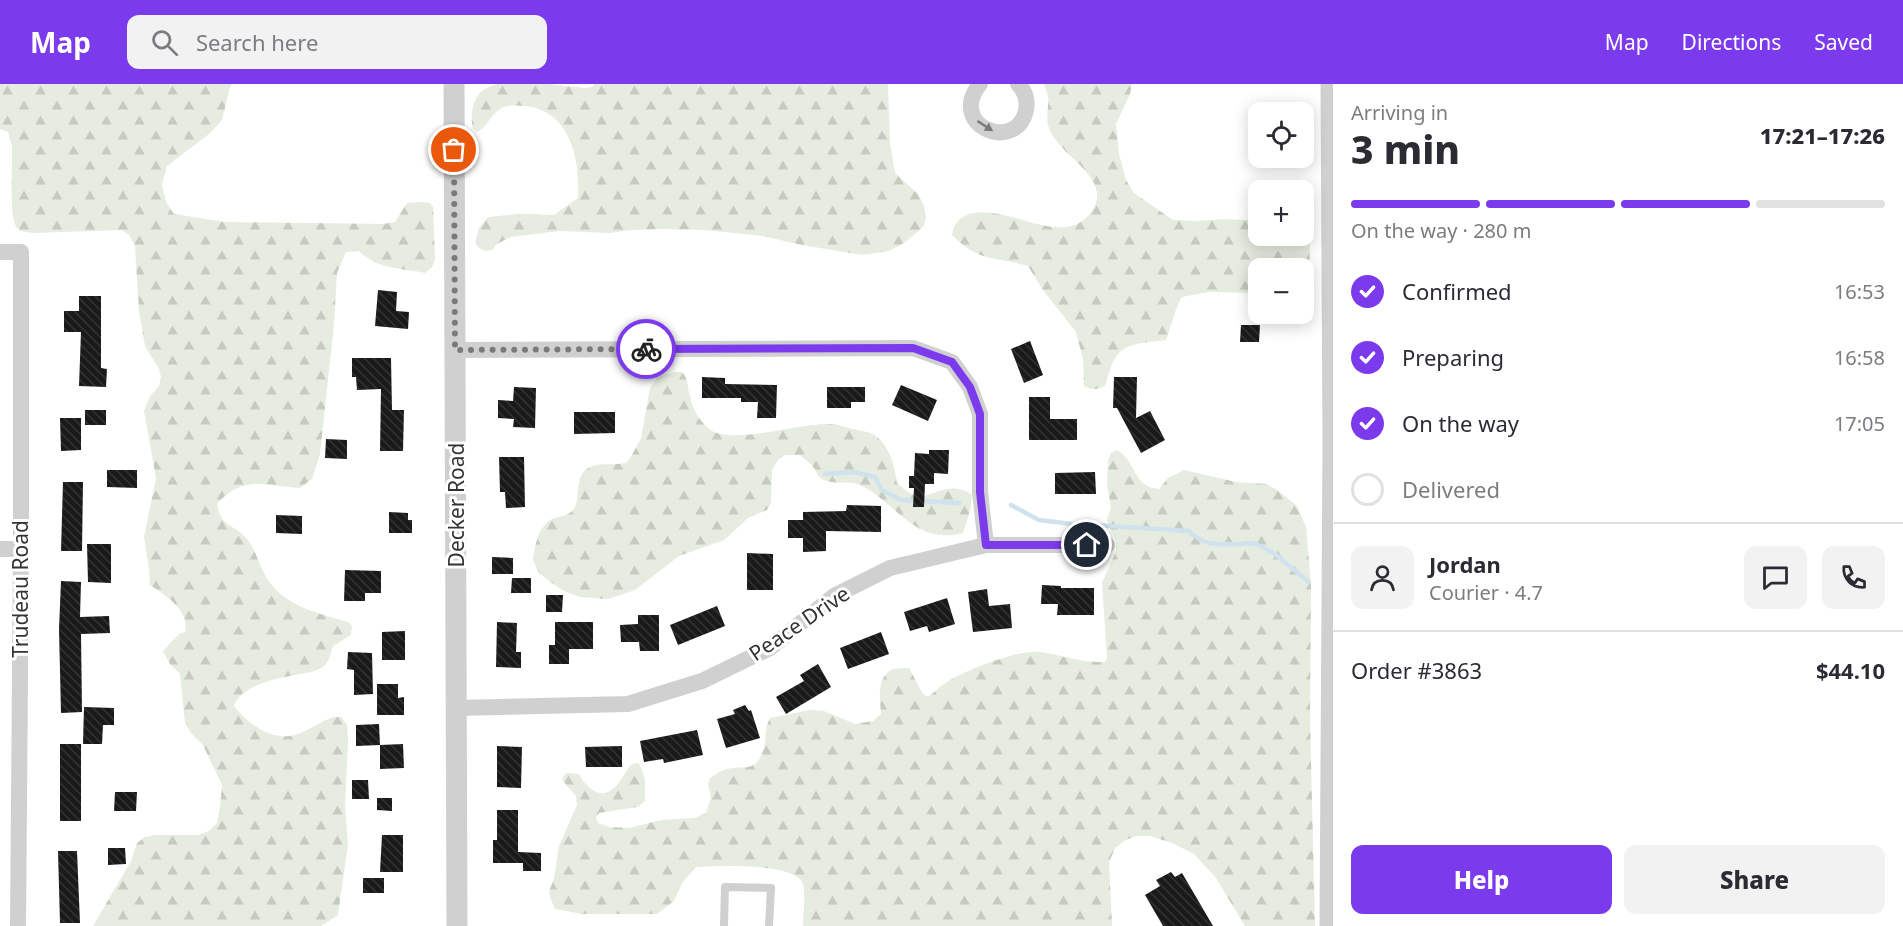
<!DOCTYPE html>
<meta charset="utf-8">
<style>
:root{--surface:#fff;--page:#f2f2f3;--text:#2b2b33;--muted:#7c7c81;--line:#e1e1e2;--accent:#7c3aed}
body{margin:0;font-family:"Noto Sans",sans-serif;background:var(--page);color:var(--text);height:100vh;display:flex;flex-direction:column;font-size:22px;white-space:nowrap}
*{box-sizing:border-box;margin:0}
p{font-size:20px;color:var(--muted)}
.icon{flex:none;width:33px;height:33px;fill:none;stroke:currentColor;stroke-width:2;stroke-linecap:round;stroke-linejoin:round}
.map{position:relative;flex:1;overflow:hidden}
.panel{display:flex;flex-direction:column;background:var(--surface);width:570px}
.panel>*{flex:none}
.fabs{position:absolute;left:1248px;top:18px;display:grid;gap:12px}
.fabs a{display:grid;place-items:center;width:66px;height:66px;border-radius:12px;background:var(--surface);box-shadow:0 3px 15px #0003;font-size:30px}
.pin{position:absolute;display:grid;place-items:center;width:51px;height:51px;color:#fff;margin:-26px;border:3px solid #fff;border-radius:50%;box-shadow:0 2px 6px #0007}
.courier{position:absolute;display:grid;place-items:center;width:60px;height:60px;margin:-30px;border:4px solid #7c3aed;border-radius:50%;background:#fff;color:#222;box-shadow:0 2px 8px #0007}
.headline em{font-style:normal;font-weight:800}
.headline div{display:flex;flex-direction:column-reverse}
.headline{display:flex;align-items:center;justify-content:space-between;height:102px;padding:0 18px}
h1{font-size:39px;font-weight:800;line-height:45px}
.bar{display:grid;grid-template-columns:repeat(4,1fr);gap:9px 6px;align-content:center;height:72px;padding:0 18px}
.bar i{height:8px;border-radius:4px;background:var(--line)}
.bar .selected{background:var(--accent)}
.bar p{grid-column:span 4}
.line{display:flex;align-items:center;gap:15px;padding:0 18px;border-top:2px solid var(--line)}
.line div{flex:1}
.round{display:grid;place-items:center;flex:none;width:63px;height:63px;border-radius:12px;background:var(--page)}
ol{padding:0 18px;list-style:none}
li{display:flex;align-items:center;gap:18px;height:66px}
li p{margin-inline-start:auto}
li .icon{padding:6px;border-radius:50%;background:var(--accent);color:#fff;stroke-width:4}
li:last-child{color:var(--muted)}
li i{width:33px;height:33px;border:3px solid var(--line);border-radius:50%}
.primary-button{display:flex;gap:12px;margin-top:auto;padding:12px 18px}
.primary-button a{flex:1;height:69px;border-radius:12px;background:var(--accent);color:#fff;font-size:24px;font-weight:800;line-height:69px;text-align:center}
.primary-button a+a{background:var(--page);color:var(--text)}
header{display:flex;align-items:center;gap:36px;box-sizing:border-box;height:84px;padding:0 30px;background:var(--accent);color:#fff}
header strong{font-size:28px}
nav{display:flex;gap:33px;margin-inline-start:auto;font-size:21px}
.search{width:420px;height:54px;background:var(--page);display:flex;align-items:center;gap:15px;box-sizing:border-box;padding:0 21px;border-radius:12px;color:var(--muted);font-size:22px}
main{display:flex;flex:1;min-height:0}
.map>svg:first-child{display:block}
.forest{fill:url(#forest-firs)}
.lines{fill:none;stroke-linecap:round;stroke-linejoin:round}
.stream{stroke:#cfe2ee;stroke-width:4.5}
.building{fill:url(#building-back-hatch)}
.service{stroke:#d0d0d0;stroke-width:8}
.minor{stroke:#d0d0d0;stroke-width:16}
.tertiary{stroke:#d0d0d0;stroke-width:21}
.oneway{fill:#7a7a7a}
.done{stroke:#7a7a7a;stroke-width:6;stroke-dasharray:0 10.8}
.route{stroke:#7c3aed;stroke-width:8}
.labels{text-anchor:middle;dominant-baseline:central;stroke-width:6;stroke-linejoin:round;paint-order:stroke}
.street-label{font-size:21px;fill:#333;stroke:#fff}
</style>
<header>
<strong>Map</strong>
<div class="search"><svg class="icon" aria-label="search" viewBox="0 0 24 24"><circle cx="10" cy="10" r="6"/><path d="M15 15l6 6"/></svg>Search here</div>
<nav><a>Map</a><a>Directions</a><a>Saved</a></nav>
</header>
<main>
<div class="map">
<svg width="1333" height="842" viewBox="0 0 1333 842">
<defs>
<pattern id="forest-firs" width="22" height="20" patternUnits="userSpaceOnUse" patternTransform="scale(1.5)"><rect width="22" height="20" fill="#e6ecdf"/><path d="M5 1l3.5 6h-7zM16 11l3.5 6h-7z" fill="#c6cbc0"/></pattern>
<pattern id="building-back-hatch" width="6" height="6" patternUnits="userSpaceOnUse" patternTransform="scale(1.5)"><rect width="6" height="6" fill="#1a1a1a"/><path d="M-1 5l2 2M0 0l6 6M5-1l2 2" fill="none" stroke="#333"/></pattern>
</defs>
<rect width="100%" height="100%" fill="#fff"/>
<!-- forest -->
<path class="forest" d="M0 0H232L230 3 222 36 209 50 167 82 162 101 166 118 174 130 225 138 383 140 395 138 407 119 421 118 430 119 433 123 435 175 432 183 425 189C398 183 381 187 359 167L346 168 337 189 334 240 320 370 312 395 300 404C266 402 243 390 217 420 221 444 233 439 246 454 256 465 258 479 265 491 282 522 317 529 348 538L352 542 351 551 333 562C330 569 330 578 323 583 316 588 304 589 295 591 277 594 240 602 234 622 246 638 269 655 290 652 304 650 319 638 333 633H341L347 641 348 657 345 722 348 760 338 831 321 842H93L131 777 137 759 145 753 155 751H198L209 747 217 739 220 722 222 701 203 661 191 649 185 639 180 590 170 580 163 567 179 550 185 548C190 526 166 512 150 501L149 484 144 453 156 394 144 327 150 312 159 302 161 293 159 285 145 262 139 227 135 162 129 151 122 146 32 149C28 148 22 148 18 145 8 138 13 76 12 62 11 57 9 53 8 48L0 45Z
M496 0H548L585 4 592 3 594 0H888L890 59 895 89 918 110 924 122 926 134 923 143 904 159 889 167 862 171 802 161 763 152 705 146 662 145 631 146 610 149 559 147 511 153 497 160 492 166 486 167 479 164 475 158 479 144 488 133 518 130 554 131 578 114C580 78 572 32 532 23 524 22 512 20 504 23 491 28 489 42 477 48L473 45C470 33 472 15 482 7 486 4 492 2 496 0Z
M1044 0H1132L1130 10 1116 40 1119 70 1126 96 1134 109 1173 136 1195 137 1225 135 1258 137V152H1304V140L1309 143 1310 146 1309 209 1304 210V184H1258V209L1208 208 1182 213C1174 226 1172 241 1166 256 1153 258 1131 258 1120 268 1111 276 1109 291 1105 302 1097 306 1092 306 1084 302L1083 275 1076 248 1043 206 1028 182C994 172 980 179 952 151 953 144 955 140 960 135 994 110 1057 166 1088 132 1121 95 1055 72 1048 41 1046 32 1049 22 1048 13 1048 9 1045 4 1044 0Z
M674 288H682C689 295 687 304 690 313 693 326 701 340 712 347 737 360 799 339 830 340 837 340 845 343 852 345 858 346 865 347 870 349 888 356 895 382 897 399 902 403 908 409 914 411 931 417 948 394 972 411L971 424 963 449C914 461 899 421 862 402 850 395 834 402 822 395 817 392 817 388 814 384 810 379 805 375 800 371H785L778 376 772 386 771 419 767 426 748 434 724 456 679 472 635 506 608 515 580 513 562 506 548 496 539 489 533 476C535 461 538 443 552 435 559 432 567 433 573 426 583 413 571 389 593 382 600 379 617 381 626 379L631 373 641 354 650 304 658 293Z
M1117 366C1137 377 1132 403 1159 405L1168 394 1184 386 1236 398 1266 400 1277 406 1297 422 1306 443 1311 500 1310 635 1315 842H1245L1216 794 1194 770 1172 759 1150 752H1136L1126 756 1115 764 1109 778 1112 842H803C803 829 806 812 803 800 796 778 715 782 696 783L682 799 674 817 657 830H582L555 825 550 813 549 807 554 795 559 762 577 721 576 712 562 696 564 691 567 689 579 690C586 703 600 717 614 704 622 697 625 687 632 680L638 679C647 691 645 703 645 717L637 723 599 729 596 733 598 739 609 743 629 744 661 736 694 734 706 729 711 714 708 700 710 694C715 691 722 686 727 685 745 681 755 689 763 667 767 657 764 644 770 634L810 626 824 627 855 640 873 637 881 630C880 616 876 591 894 585 898 584 905 584 909 584L923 610 928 613C935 608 940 602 947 598 965 586 1019 565 1040 568 1062 571 1082 579 1105 578L1107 574 1102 499 1116 467V457L1107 436 1111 423 1107 401 1108 377 1111 369Z"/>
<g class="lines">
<!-- stream -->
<path class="stream" d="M825 390 853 388 875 393 882 406 901 416 959 419
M1011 421 1039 436 1072 440
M1095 441 1189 447C1206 464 1220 460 1242 460 1246 459 1252 459 1256 460 1277 468 1292 486 1309 498"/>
</g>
<!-- building -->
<path class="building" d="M378 206 397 208 396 227 409 228 408 245 375 242Z
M79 212H101V284L107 285 106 303 79 302 81 248H64V227H79Z
M1241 241H1260L1259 258H1240Z
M1030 257 1043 291 1024 299 1011 265Z
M352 274H391L392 326H404L403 367H380L381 305 357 306 356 293H352Z
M702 293 725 294V300L777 301 776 334H757L758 318H741V314H702Z
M1114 293H1137L1136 334 1150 327 1165 356 1141 369 1117 324H1113Z
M901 301 937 316 928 337 892 321Z
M514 303 536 304 535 344 513 343 514 335 498 334V316L513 317Z
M827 303H865V318H851V324H827Z
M1029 313H1050V335H1077V356H1029Z
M85 326H106V341H85Z
M574 328H615V349L574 350Z
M60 334H81V366L61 367Z
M326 355 347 356V375L325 374Z
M929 366H949L948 390 934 389V400H925L924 423H913L914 404H909V392H914L915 369 929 370Z
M499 373H524L525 423 506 424 505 408H500Z
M107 386H137V404L107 403Z
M1095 388 1096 410H1055V389Z
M63 398H83L82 467H61Z
M847 421 881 422V448L826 447V467L803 468V454H788V436H803V428L846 427Z
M389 428 408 429V436H412V449H389Z
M276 431 302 432V450L276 449Z
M87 460H111V499L88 498Z
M747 469 773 470V506H747Z
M492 473 513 474V490H492Z
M345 486 381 487V509H365V517H344Z
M512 494H531V509H511Z
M61 497 81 498 80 533 109 532 110 549 81 550 82 628 61 629 59 545Z
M1042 501 1061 502V504H1094V531H1057L1058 520H1041Z
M987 505 989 522 1010 520 1012 544 973 548 968 508Z
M546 511H563L562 528H546Z
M947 514 955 540 929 548 927 542 910 547 904 528Z
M717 522 725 542 678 561 670 541Z
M638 531H659V567H640L639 558H621L620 541 638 540Z
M497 538 517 539 516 568H521V584L496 583Z
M555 538H593V565H569V580H549V561H555Z
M405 547V576H382V548Z
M881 548 889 570 848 585 840 564Z
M348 568 372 569 373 610 354 611V586L347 585Z
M818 580 831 603 786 630 776 613 804 597 800 591Z
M377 600H398V614L404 613V631H377Z
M745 621 749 627 751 626 760 654 726 664 717 635 735 630 733 626Z
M84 623 114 624V641H103L102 660H83Z
M379 640 380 661 403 660 404 684 380 685V661L356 662V641Z
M697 646 703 671 664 679 663 675 644 678 640 657Z
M60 660H81V737H60Z
M497 662 522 663 521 704 497 703Z
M622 662V683H586L585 663Z
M352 696H368L369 715H352Z
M115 708H137L136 727H114Z
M377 714H392V727L377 726Z
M497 726H518V768L541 769V787H523V779H493V756H497Z
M382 751H403V788H380Z
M108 764H125L126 780 108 781Z
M58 767H77L80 839H60Z
M1171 788 1175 793 1182 789 1213 842H1163L1145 811 1160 802 1156 796Z
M363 794H384V809H363Z"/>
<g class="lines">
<!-- service -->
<path class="service" d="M724 842 725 803 771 804 769 842"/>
<!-- minor -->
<path class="minor" d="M980 0C946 42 1017 70 1026 26 1028 16 1025 7 1018 0
M0 168H21V465L18 842
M455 266 913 264 952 278 970 303 980 330V408L986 461
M0 465H21
M457 624 628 620 702 597 770 564 834 512 890 484 986 461H1107"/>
<!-- tertiary -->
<path class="tertiary" d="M454 0 457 842
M1330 842 1333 359 1331 0"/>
</g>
<!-- one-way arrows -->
<defs><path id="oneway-solid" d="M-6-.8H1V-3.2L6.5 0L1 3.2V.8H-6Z" transform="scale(1.5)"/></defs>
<use class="oneway" href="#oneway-solid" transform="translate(985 42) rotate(33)"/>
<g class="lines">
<!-- done -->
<path class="done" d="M454 66 455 266 646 265"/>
<!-- route -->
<path class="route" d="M646 265 913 264 952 278 970 303 980 330V408L986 461H1087"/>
</g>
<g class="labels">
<!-- street labels -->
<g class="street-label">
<text transform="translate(456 421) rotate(-90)">Decker Road</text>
<text transform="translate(20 505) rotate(-90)">Trudeau Road</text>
<text transform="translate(799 539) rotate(-34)">Peace Drive</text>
</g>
</g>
</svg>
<div class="fabs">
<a><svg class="icon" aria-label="locate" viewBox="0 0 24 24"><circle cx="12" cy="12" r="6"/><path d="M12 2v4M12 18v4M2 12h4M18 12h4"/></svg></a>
<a>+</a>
<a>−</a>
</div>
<div class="pin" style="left:454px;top:66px;background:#ea580c"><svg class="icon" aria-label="bag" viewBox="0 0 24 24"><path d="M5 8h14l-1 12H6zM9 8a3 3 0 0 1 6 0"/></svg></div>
<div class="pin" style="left:1087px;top:461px;background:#1f2937"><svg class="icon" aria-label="home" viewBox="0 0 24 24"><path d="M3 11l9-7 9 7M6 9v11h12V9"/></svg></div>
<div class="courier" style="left:646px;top:265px"><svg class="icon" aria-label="bike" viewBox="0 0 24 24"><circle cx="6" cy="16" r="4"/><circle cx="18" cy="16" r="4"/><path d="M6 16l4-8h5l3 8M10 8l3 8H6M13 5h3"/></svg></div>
</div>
<section class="panel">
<div class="headline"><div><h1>3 min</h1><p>Arriving in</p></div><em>17:21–17:26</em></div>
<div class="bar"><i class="selected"></i><i class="selected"></i><i class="selected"></i><i></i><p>On the way · 280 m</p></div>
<ol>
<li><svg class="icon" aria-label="check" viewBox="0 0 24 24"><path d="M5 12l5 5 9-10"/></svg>Confirmed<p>16:53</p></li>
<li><svg class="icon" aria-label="check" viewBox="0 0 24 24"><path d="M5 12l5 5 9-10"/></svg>Preparing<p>16:58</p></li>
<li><svg class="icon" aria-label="check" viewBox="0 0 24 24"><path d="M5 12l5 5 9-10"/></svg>On the way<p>17:05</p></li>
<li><i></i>Delivered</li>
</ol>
<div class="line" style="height:108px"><a class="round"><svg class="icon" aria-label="person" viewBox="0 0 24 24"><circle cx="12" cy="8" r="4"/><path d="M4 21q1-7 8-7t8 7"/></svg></a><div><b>Jordan</b><p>Courier · 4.7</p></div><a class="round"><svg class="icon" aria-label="chat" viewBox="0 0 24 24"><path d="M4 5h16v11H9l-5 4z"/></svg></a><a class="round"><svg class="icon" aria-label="phone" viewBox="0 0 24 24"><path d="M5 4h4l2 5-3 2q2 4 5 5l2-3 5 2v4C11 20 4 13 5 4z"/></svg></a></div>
<div class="line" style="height:78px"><div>Order #3863</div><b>$44.10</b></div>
<div class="primary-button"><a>Help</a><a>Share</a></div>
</section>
</main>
